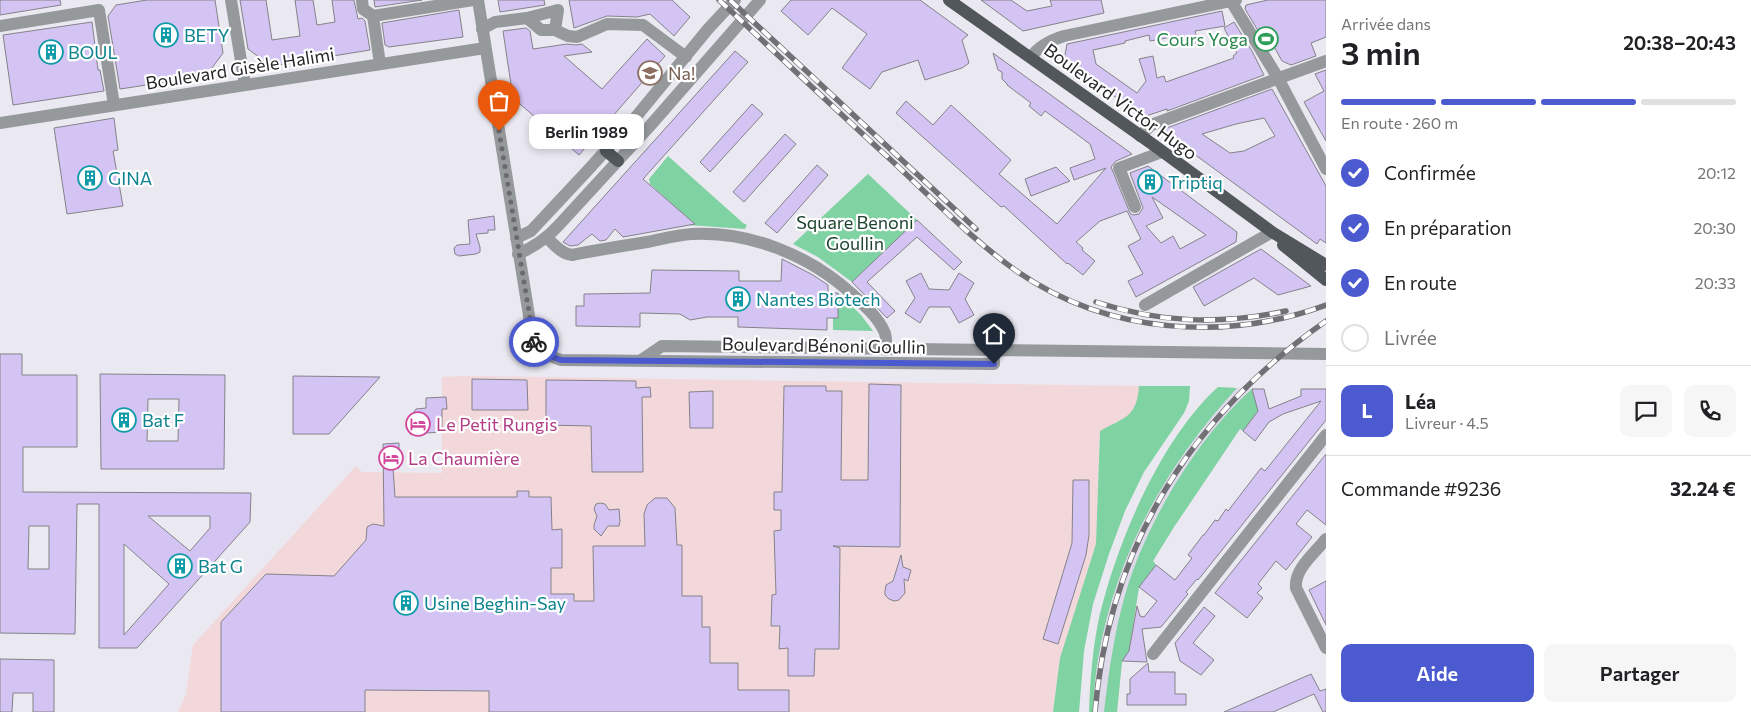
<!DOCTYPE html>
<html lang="fr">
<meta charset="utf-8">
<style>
:root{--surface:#fff;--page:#f6f6f6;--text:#202124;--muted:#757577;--line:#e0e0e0;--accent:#4c5acf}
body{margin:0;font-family:Commissioner,sans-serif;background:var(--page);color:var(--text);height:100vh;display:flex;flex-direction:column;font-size:19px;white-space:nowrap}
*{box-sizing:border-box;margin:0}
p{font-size:16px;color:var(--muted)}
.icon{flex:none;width:28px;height:28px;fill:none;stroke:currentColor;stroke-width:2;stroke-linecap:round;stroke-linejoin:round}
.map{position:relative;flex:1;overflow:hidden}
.panel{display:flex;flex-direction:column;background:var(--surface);width:425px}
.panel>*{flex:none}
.pin{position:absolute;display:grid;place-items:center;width:42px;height:42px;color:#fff;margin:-51px -21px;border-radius:50% 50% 50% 0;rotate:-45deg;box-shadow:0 0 5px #0007}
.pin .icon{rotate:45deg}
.courier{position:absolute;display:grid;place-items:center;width:50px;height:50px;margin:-25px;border:4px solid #4c5acf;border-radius:50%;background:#fff;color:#222;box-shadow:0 1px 6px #0007}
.bubble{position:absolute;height:35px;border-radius:10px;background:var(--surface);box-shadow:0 2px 8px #0003;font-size:16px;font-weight:600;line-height:35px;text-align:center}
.head em{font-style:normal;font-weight:600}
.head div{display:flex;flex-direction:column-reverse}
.head{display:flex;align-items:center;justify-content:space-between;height:85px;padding:0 15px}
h1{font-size:32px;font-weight:600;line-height:38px}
.bar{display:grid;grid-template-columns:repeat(4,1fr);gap:8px 5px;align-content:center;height:60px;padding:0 15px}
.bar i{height:6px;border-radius:4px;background:var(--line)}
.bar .current{background:var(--accent)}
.bar p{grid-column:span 4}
.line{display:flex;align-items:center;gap:12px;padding:0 15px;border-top:1px solid var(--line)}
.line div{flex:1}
.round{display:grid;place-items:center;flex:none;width:52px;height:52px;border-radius:10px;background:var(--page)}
ol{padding:0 15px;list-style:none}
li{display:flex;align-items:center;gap:15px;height:55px}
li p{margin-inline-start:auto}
li .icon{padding:5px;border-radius:50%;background:var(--accent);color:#fff;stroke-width:4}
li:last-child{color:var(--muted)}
li i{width:28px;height:28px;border:2px solid var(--line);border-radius:50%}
.cta{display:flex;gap:10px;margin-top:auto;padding:10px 15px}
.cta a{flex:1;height:58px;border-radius:10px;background:var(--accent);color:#fff;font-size:20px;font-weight:600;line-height:58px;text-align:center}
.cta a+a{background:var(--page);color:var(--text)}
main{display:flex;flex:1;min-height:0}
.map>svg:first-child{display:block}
.industrial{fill:#f3d8db}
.built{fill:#dedae9}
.green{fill:#7fd2a1}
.building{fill:#d4c4f4;stroke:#848289;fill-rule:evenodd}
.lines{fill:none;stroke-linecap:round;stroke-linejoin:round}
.minor{stroke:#95999b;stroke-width:12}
.major{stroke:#51575a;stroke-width:12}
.rail-casing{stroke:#717075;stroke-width:5.5}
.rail{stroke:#fff;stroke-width:4;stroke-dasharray:11;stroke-linecap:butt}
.done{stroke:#6b696e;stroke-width:5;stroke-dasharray:0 9}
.route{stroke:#4c5acf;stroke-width:6}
.labels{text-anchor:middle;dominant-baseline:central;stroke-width:4.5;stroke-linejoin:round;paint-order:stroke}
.culture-label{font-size:18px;fill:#0d838f;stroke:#fff;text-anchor:start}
.leisure-label{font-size:18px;fill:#27864d;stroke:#fff;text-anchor:end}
.street-label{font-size:18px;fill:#262528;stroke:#fff}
.education-label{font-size:18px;fill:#785e54;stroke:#fff;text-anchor:start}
.park-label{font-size:18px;fill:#1d432e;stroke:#fff}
.hotel-label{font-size:18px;fill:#b23c85;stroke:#fff;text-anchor:start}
</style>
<main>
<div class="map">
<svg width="1326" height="712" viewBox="0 0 1326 712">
<rect width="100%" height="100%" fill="#eae8f0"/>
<!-- industrial -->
<path class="industrial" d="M467 376 1139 386 1138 400 1131 414 1100 431 1096 544 1060 658 1053 712H178L186 694 193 645 356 466 362 472 442 473V377Z"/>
<!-- built -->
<path class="built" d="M1218 387 1252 389 1258 411 1243 431 1240 429 1174 527 1153 561 1156 565 1139 587 1129 651 1122 662 1117 712H1089L1099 616 1111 576 1130 523 1150 482 1169 448 1205 399Z"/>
<!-- green -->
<path class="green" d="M668 156 743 223 747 225 745 229 688 225 690 220 650 184 649 179Z
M868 174 917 220 852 282 818 257 793 244Z
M838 293 861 315 873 331 833 330V318L838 317Z
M1139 386H1190L1189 401 1184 413 1144 472 1125 511 1109 554 1093 604 1084 651 1079 712H1053L1060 658 1096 544 1100 431C1125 417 1137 417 1139 386Z
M1218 387 1237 388C1166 465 1116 554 1098 659 1095 676 1094 694 1093 712H1089C1090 681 1093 643 1100 614 1118 540 1161 439 1218 387Z
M1252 389 1258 411 1243 431 1240 429 1174 527 1153 561 1156 565 1139 587 1129 651 1122 662 1117 712H1104C1109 669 1115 627 1128 585 1150 517 1199 436 1252 389Z"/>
<!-- building -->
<path class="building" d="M0 0H60L61 5 0 15Z
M147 0H215L223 53 206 76 120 89 108 16 116 5Z
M240 0H266L272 40 300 36 295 0H313L317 25 335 22 332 0H354L358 19 362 18 365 21 370 50 271 66 248 49Z
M374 0H422L375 7Z
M498 0H544L545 5 500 12Z
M569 0H672L690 17 674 36 650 14 637 17 607 16 574 28Z
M791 0H920L968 35 962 40 969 63 962 68 925 80 918 60 882 72 870 89 842 68 867 34 832 8 808 35 781 11Z
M981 0H1011L1027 11 1052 6 1050 0H1101L1104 13 1023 31Z
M1268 0H1326V37L1311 43 1316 56 1291 65 1282 61 1271 41 1266 44 1245 9 1246 5Z
M459 10 463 37 389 47 385 45 382 23Z
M1222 11 1225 26 1195 31 1198 43 1184 46 1182 35 1150 41 1149 35 1125 41V43L1093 50 1096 64 1137 93 1146 81 1139 59 1153 56 1157 78 1164 76 1166 82 1234 58 1233 56 1237 53 1224 28 1234 22 1252 51 1264 75 1167 111V109L1143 117 1064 60 1067 44Z
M92 22 98 70H100L104 91 13 105 3 35Z
M526 28 530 31 533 49 567 44 576 45 582 44 592 52 564 56 602 89 647 39 665 56 579 155 513 98 503 31Z
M735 51 748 62 643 179 695 224 623 237 615 229 606 240 600 241 592 234 578 245 570 246 563 242Z
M993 53 1132 154 1116 161 1111 167 1130 213 1133 215 1139 214 1143 208 1130 173 1148 166 1237 232 1236 242 1136 297 1128 281 1143 274 1128 246 1141 239 1127 211 1100 221 1076 242 1083 248 1082 250 1095 261 1083 275 1068 263 1067 264 1004 206 1001 207 896 113 906 101 933 125 951 105 1011 160 999 174 1057 224 1106 168 1074 180 1070 168 1095 159 1090 144 1045 111 1041 116 1029 106 1031 103 1007 85V84L1002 79V72L998 70ZM1152 197 1172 211 1206 235 1180 249 1173 236 1161 243 1146 226 1163 218Z
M1326 70V141L1304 102 1324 91 1315 74Z
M1272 89 1326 186V243L1320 239 1317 244 1164 132V129ZM1264 118 1275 136 1244 151 1230 153 1202 134 1236 124Z
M752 104 763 114 710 172 700 162Z
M114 118 118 150 113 151 123 206 67 214 54 128Z
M785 134 796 144 744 202 733 192Z
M817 165 828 175 777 233 765 223Z
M1056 167 1070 181 1031 196 1025 179Z
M494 216 495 230H488V233L476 234 480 247V252L476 254 459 256 455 254 454 248 457 245 470 244 468 220Z
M917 220 962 262 954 270 917 237 867 282 895 311 887 318 852 282Z
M1261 249 1311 286 1278 295 1254 278 1204 306 1193 287Z
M782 259 813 275 828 285V293H838V318H827V330L738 327V317H707L690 320 680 314 640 313V327L576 326V306H584V294L650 293 652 270 739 271V281H781Z
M921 273 929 289 949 290 959 273 974 283 965 299 974 315 959 323 950 307H929L920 323 905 313 915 298 906 281Z
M0 354H22V375H77V447H23V492L251 493 250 522 137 648H99V504H77L75 634 0 633ZM148 516H210V528L190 551ZM29 526H49V569H28ZM124 544 169 584 124 635Z
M100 374 225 375 224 469H101ZM148 399H179L178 441H147Z
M293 376 380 377 329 434H293Z
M472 379 527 380 528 410H472Z
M546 380 636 381V388L650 387 651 397H642L643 472H592L591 426 546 425Z
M869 384 901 385 900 547 833 546 840 548 839 649H815L814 676H788V648L779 649 780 626H771L772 595 776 594 774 531 781 530V510H774V492H782L784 386H826V391H842L841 480H868Z
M1252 389H1264L1269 409 1301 396V389H1326V420L1198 580 1197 579 1186 592 1188 594 1161 627 1142 629 1147 662 1122 661 1129 651 1137 606 1140 616 1144 617 1157 601 1139 587 1156 565 1175 580 1192 558 1188 555 1203 535H1204L1215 520 1218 521 1226 509 1228 511 1261 468 1265 471 1321 401 1283 414 1269 422 1255 441 1243 431 1258 411Z
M713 391V428H690L689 392Z
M446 397 447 409H442V432L410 434 409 419 416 409 426 408V398Z
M399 443V468H393L395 497H517V491H529V497H551L552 530 562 529V568H551V594H574V601H594L593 546H645L644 514 647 505 655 498H667L675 508 677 545H682V596H702V627H710V663H738V690H789V712H489V691L365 690V712H221V622L266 574 334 576 366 540 367 527 373 524 384 526 383 444Z
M1326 454V525L1307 510 1296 524 1312 537 1286 570 1276 561 1258 584 1262 588 1257 593 1263 598 1247 618 1215 593Z
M1073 480H1089V535L1086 555 1058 644 1043 639 1072 543Z
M600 503 605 504 609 510 619 509 620 521 619 526H608L601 536 594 529V525L597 516 594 509 596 504Z
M901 555 903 567 911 570 908 581 904 579 905 593 899 600 894 601 889 599 885 595V591L886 585 893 581Z
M1326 581V625L1309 590Z
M1204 607 1215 616 1193 643 1214 660 1201 675 1180 661 1175 643Z
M0 659 54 660V712H33V693H13L12 712H0Z
M1148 663 1149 672H1175V694H1186V705H1127V694H1130V679Z
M1311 674 1320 691 1326 689V712H1323L1314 694 1273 712H1224Z"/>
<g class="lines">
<!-- minor -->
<path class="minor" d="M231 0 245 85
M362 0 363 9 373 16 380 64
M478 0 531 328C536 350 540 353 561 360L994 364 993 341
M1231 1 1278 78 1326 169
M373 16 473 0
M527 18 558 10 555 30
M0 26 99 10 114 105
M482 29 495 22 527 18 541 30H555L568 36 577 37 607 24 643 25 686 57
M1031 57C1039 46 1051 40 1064 36L1236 0
M0 123 485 48
M1140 136 1151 125 1326 61
M1135 207 1119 168 1162 152
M516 238 531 231 589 169 635 118 708 29 735 0
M547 238C554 244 561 254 572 255 597 250 622 246 647 242 662 239 677 235 692 234 750 231 809 255 852 294 863 304 878 317 884 331 887 336 886 344 886 350
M518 254C534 247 546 239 558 226L649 127 760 0
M1145 305 1272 232
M640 361 662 346 1326 354
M1326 539C1315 553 1294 569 1296 588L1326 648
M1153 654 1326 435"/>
<!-- major -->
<path class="major" d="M949 0 1155 146 1272 232 1326 265
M606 151 618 161
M1283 245 1326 280"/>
<!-- rail casing -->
<g class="rail-casing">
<path id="rail" d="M719 0C776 53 833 107 891 160 932 198 972 240 1018 272 1108 334 1226 342 1326 305
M730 0 976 229
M1096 302C1160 323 1220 325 1286 311
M1095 712C1109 546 1191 416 1326 321"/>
</g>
<!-- rail -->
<use href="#rail" class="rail"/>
</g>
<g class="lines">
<!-- done -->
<path class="done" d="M499 131 534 342"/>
<!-- route -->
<path class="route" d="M534 342 544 354 561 360 994 364"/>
</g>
<!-- icons -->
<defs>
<g id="building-ring" transform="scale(1.25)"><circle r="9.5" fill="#fff" stroke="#0f9aa8" stroke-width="1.5"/><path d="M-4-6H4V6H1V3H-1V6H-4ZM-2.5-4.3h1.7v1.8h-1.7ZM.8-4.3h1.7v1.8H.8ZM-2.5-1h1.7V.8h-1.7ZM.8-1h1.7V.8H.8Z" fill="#0f9aa8"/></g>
<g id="stadium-ring" transform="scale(1.25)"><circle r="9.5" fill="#fff" stroke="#2e9e5b" stroke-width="1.5"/><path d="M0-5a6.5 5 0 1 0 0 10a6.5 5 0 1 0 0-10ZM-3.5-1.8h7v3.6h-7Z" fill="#2e9e5b"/></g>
<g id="school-ring" transform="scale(1.25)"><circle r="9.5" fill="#fff" stroke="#8d6e63" stroke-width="1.5"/><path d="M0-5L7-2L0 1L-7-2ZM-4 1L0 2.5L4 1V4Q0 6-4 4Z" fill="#8d6e63"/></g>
<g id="hotel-ring" transform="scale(1.25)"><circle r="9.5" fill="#fff" stroke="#d1479c" stroke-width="1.5"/><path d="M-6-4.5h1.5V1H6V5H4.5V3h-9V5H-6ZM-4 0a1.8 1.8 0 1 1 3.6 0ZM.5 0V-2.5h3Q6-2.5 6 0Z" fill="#d1479c"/></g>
</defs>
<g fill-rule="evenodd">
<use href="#building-ring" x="166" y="35"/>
<use href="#stadium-ring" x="1266" y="39"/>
<use href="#building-ring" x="51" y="52"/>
<use href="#school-ring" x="650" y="73"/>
<use href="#building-ring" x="90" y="178"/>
<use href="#building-ring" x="1150" y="182"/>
<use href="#building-ring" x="738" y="299"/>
<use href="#building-ring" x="124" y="420"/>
<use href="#hotel-ring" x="418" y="424"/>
<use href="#hotel-ring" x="391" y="458"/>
<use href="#building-ring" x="180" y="566"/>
<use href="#building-ring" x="406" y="603"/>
</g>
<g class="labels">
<!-- culture labels -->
<g class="culture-label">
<text x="184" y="35">BETY</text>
<text x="68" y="52">BOUL</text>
<text x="108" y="178">GINA</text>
<text x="1168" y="182">Triptiq</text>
<text x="756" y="299">Nantes Biotech</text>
<text x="142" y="420">Bat F</text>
<text x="198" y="566">Bat G</text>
<text x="424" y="603">Usine Beghin-Say</text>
</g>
<!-- leisure labels -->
<g class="leisure-label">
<text x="1248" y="39">Cours Yoga</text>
</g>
<!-- street labels -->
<g class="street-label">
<text transform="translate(240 68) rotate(-9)">Boulevard Gisèle Halimi</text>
<text transform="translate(1121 101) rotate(36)">Boulevard Victor Hugo</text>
<text transform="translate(824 345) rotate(1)">Boulevard Bénoni Goullin</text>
</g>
<!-- education labels -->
<g class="education-label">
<text x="668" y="73">Na!</text>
</g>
<!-- park labels -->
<g class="park-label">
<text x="855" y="222">Square Benoni<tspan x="855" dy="21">Goullin</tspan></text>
</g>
<!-- hotel labels -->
<g class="hotel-label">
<text x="436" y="424">Le Petit Rungis</text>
<text x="408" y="458">La Chaumière</text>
</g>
</g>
</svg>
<div class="pin" style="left:499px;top:131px;background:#ea580c"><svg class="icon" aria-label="bag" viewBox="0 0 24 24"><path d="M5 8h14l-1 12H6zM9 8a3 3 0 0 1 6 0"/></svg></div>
<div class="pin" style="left:994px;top:364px;background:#1f2937"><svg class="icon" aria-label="home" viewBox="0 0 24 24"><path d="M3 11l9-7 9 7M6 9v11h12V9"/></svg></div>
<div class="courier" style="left:534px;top:342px"><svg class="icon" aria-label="bike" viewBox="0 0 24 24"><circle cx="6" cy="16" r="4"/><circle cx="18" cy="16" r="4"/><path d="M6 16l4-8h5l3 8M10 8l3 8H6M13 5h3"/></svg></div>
<div class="bubble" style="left:529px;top:114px;width:115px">Berlin 1989</div>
</div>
<section class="panel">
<div class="head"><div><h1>3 min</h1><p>Arrivée dans</p></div><em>20:38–20:43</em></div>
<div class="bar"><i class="current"></i><i class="current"></i><i class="current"></i><i></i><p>En route · 260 m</p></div>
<ol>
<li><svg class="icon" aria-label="check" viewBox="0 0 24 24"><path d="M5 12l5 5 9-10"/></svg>Confirmée<p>20:12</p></li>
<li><svg class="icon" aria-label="check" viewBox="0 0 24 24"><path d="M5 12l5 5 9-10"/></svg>En préparation<p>20:30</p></li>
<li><svg class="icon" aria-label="check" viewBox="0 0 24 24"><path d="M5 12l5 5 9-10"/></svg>En route<p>20:33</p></li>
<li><i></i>Livrée</li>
</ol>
<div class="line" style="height:90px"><b class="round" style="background:var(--accent);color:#fff">L</b><div><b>Léa</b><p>Livreur · 4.5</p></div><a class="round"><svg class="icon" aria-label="chat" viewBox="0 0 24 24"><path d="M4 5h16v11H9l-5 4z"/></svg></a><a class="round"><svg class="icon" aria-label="phone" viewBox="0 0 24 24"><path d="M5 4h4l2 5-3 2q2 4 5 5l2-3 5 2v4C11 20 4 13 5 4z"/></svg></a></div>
<div class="line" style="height:65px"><div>Commande #9236</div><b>32.24 €</b></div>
<div class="cta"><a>Aide</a><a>Partager</a></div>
</section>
</main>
